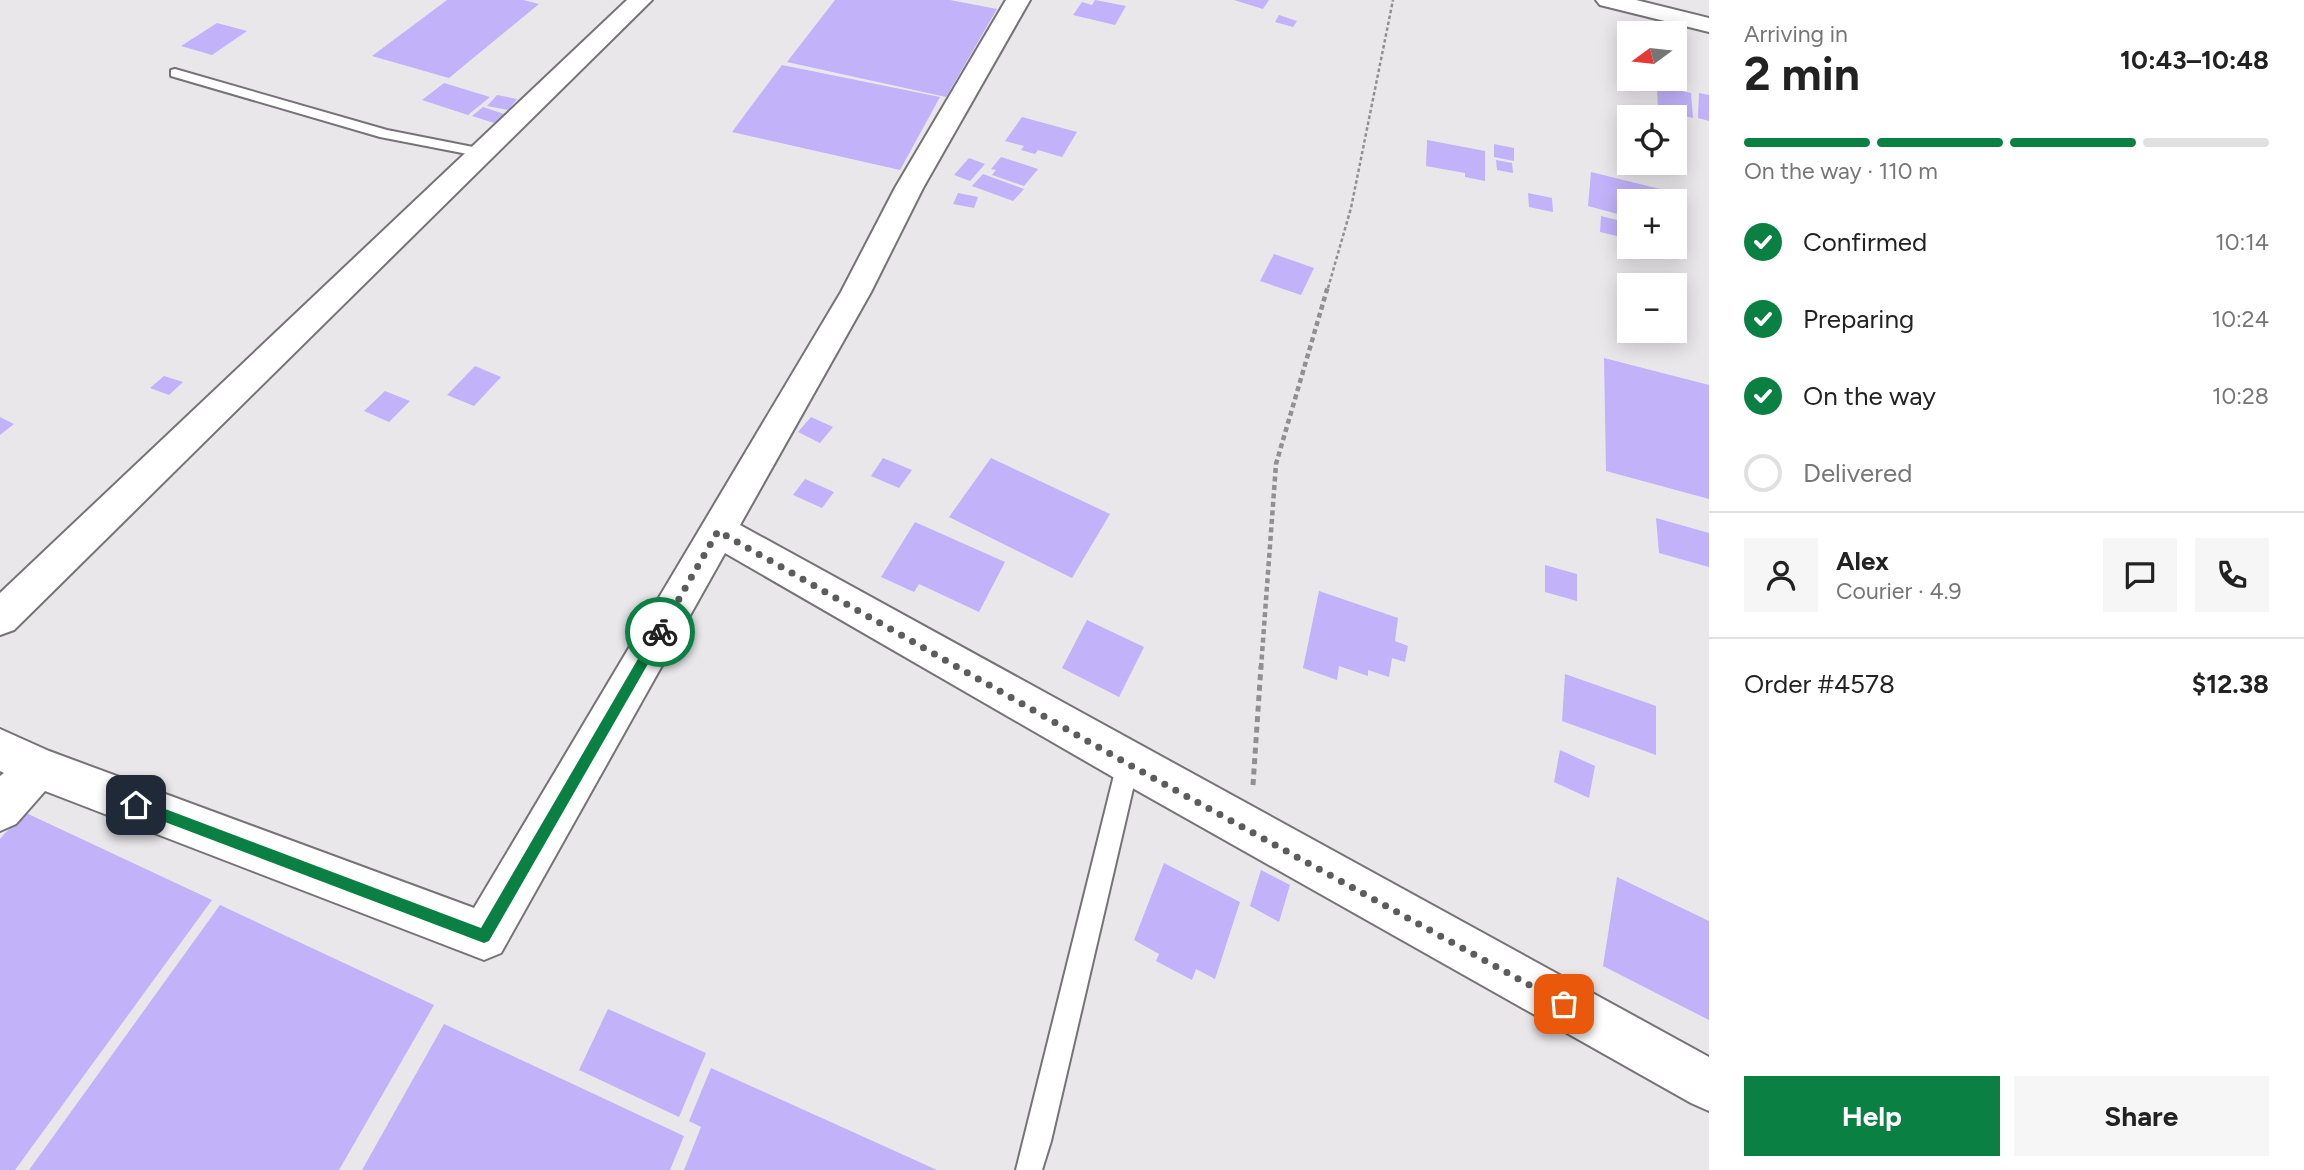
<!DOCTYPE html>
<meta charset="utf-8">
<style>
:root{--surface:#fff;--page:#f6f6f6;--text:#222;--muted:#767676;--line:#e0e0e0;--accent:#0b8043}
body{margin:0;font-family:Figtree,sans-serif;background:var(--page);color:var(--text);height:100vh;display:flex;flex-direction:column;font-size:26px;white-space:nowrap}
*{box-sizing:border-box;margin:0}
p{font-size:23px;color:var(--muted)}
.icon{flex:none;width:38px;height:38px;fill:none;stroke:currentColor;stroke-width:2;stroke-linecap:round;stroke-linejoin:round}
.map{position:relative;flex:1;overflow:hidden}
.details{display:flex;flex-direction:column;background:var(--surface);width:595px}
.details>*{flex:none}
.needle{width:46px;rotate:255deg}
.fabs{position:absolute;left:1617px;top:21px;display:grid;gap:14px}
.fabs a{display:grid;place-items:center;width:70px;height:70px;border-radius:0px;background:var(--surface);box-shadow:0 4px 18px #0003;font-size:35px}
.pin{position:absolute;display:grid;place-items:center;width:60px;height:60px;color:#fff;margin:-30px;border-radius:14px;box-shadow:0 4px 10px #0006}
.courier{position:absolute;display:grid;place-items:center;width:70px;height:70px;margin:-35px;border:5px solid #0b8043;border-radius:50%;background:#fff;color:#222;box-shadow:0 2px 9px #0007}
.headline em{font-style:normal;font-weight:700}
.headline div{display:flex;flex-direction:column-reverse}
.headline{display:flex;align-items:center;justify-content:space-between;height:119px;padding:0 35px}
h1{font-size:46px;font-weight:700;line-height:52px}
.bar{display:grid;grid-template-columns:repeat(4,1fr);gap:10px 7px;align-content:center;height:84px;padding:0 35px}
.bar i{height:9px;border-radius:5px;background:var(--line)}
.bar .on{background:var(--accent)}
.bar p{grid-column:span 4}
.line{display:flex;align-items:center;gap:18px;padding:0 35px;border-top:2px solid var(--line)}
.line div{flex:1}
.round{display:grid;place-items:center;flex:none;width:74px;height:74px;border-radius:0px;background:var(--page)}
ol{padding:0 35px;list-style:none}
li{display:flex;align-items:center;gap:21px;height:77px}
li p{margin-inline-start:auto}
li .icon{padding:7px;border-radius:50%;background:var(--accent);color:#fff;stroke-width:4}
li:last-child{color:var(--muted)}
li i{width:38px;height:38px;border:4px solid var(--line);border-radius:50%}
.cta{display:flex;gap:14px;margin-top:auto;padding:14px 35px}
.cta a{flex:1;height:80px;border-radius:0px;background:var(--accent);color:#fff;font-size:28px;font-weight:700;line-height:80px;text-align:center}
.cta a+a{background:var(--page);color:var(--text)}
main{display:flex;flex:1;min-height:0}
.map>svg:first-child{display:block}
.building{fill:#c1b2fa}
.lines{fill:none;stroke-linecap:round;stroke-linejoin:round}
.lane-casing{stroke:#757376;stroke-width:4}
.street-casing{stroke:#757376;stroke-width:4}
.path-far2{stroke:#928f92;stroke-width:2.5;stroke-dasharray:3.5 2.5;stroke-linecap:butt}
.path-far1{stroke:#928f92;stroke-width:4.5;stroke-dasharray:5 3.5;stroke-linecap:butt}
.path{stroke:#928f92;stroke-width:5;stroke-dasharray:6 4.5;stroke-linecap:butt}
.lane{fill:#fff;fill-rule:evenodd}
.street{fill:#fff;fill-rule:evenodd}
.route{fill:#0b8043}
.done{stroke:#5c5b5d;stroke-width:7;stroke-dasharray:0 12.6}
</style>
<main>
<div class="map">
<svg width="1709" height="1170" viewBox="0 0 1709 1170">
<rect width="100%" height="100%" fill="#eae7eb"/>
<!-- building -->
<path class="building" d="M447 0H523L539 4 449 78 372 56Z
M835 0H950L997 9 946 97 787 62Z
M1095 0 1126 6 1115 25 1073 15 1082 2 1092 5Z
M1234 0H1269L1263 9Z
M1279 15 1297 21 1293 27 1275 22Z
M217 23 247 31 212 55 181 46Z
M782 65 940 97 900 170 732 132Z
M444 83 490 97 468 115 422 100Z
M1657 86 1691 93 1693 118 1658 110Z
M1699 93 1709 95V121L1698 118Z
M497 95 517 99 508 110 487 106Z
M483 107 504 114 494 123 472 116Z
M1022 117 1077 132 1062 157 1038 150 1035 154 1021 150 1024 146 1005 141Z
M1427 140 1485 151V181L1465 177V173L1426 166Z
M1494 144 1514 148V161L1494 157Z
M1001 157 1038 169 1024 186 992 175 996 170 991 169Z
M969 158 985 164 970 181 954 175Z
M1496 160 1512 163 1513 173 1497 170Z
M1591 172 1672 192V201H1629V217L1588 206Z
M983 174 1024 189 1013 201 972 186Z
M958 193 978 197 974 208 953 204Z
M1528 193 1552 198 1553 212 1529 207Z
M1601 216 1629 223V239L1600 232Z
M1274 254 1314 268 1301 295 1260 281Z
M1604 358 1709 385V499L1606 471Z
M475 366 501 377 474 406 447 395Z
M164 376 183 382 169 395 150 388Z
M385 391 410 401 389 422 364 411Z
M0 417 14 424 0 435Z
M811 417 833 427 820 443 798 432Z
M883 458 912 470 899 488 871 476Z
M991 458 1110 514 1072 578 949 517Z
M805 479 834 492 822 508 793 495Z
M1656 518 1709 533V567L1659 553Z
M915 522 1005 562 979 612 919 584 914 592 881 577Z
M1545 565 1577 574V601L1545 592Z
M1319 591 1398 618 1395 641 1408 646 1405 662 1392 658 1389 677 1368 670V676L1339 666 1337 680 1303 668Z
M1087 620 1144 647 1119 697 1062 668Z
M1565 674 1656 706V755L1562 721Z
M1560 750 1595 766 1589 798 1554 782Z
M24 812 212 900 15 1170H0V839Z
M1164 863 1240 902 1215 979 1196 969 1192 980 1156 961 1159 954 1134 940Z
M1261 870 1290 885 1279 922 1250 906Z
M1617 877 1709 921V1020L1603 966Z
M220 905 434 1005 339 1170H29Z
M608 1009 706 1053 679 1117 579 1070Z
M444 1024 684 1136 670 1170H362Z
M711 1068 937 1170H684L701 1127 689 1121Z"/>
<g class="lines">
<!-- lane casing -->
<g class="lane-casing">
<path id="lane" d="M175 69 387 130 483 149 490 153 483 157 380 137 171 76V70Z
M1128 753 1136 756 1139 763 1051 1141 1042 1170H1016L1117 763 1120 756Z"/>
</g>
<!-- street casing -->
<g class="street-casing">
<path id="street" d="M627 0H652L14 630 0 635V593Z
M1006 0H1030L923 188 871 292 740 525 1709 1057V1111L1691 1103 1113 777 725 553 501 953 484 960 45 791 16 824 0 831V776L4 773 0 771V729L49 751 474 908 841 292 895 188Z
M1596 0H1636L1709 18V32L1600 5Z"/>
</g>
<!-- path-far2 -->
<path class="path-far2" d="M1328 288 1351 208 1393 0"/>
<!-- path-far1 -->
<path class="path-far1" d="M1261 668 1276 464 1328 286"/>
<!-- path -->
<path class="path" d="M1253 785 1261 666"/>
<!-- lane -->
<use href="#lane" class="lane"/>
<!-- street -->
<use href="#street" class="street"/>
</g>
<!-- route -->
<path class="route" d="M660 627 666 632 664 636 489 941 484 943 136 811 130 805 136 798 481 928 656 628Z"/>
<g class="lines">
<!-- done -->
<path class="done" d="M660 632 718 531 1128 764 1564 1004"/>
</g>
</svg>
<div class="fabs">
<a><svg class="needle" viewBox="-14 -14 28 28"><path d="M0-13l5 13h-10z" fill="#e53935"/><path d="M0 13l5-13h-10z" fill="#767676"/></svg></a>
<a><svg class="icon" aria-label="locate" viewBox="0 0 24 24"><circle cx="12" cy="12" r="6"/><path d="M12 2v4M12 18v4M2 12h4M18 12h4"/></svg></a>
<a>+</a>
<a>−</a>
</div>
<div class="pin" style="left:1564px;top:1004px;background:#ea580c"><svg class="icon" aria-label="bag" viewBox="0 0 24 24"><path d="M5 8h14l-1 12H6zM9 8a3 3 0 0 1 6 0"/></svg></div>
<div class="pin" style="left:136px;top:805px;background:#1f2937"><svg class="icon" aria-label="home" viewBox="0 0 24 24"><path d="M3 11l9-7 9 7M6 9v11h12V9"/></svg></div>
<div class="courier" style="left:660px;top:632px"><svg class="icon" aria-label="bike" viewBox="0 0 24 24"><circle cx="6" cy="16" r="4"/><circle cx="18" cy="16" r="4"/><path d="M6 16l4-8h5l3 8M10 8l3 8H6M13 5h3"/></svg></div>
</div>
<section class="details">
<div class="headline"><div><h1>2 min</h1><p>Arriving in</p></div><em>10:43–10:48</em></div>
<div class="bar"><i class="on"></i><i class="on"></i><i class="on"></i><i></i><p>On the way · 110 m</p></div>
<ol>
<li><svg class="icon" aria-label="check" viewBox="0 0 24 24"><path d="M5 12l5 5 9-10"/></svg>Confirmed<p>10:14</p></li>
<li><svg class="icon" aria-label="check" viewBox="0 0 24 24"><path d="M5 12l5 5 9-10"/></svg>Preparing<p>10:24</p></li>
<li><svg class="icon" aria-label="check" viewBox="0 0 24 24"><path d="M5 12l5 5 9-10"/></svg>On the way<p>10:28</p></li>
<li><i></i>Delivered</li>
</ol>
<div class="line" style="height:126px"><a class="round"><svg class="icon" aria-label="person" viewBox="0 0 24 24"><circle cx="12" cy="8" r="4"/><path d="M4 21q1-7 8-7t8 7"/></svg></a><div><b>Alex</b><p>Courier · 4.9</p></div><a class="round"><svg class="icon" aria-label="chat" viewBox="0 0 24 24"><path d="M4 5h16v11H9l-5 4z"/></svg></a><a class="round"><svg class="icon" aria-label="phone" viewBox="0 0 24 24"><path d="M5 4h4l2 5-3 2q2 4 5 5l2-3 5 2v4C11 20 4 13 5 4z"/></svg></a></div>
<div class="line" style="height:91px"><div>Order #4578</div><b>$12.38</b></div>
<div class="cta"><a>Help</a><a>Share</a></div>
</section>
</main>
